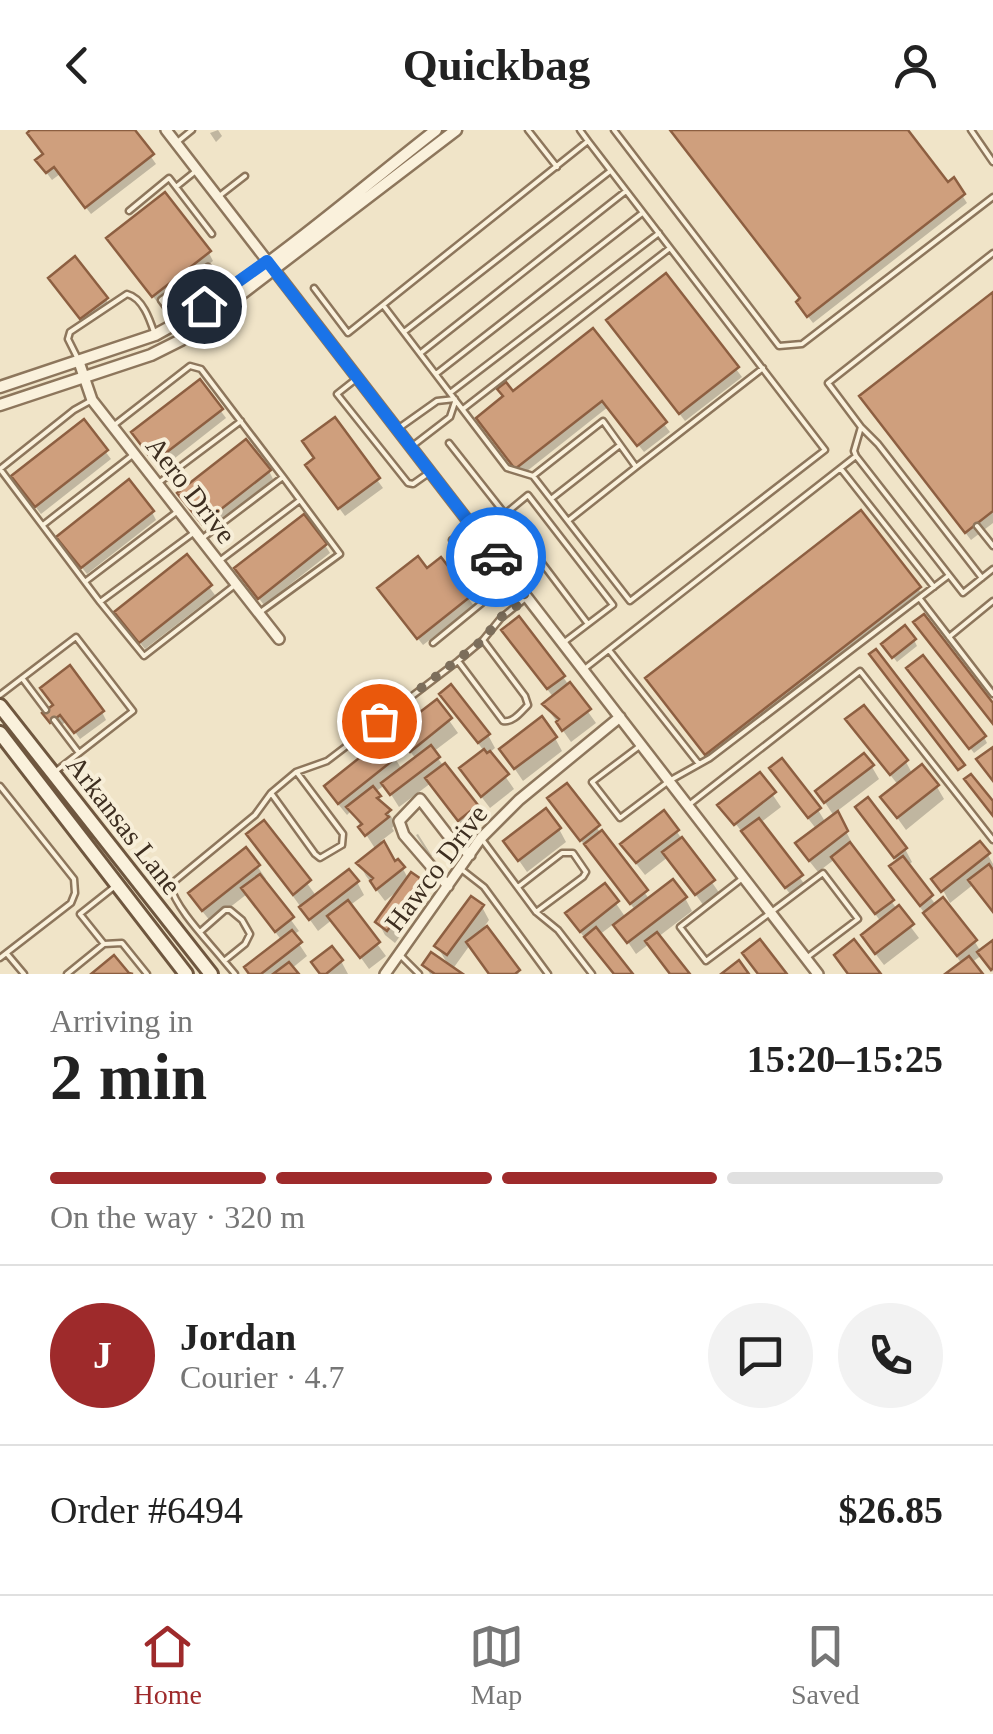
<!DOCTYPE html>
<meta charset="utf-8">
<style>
:root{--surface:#fff;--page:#f2f2f2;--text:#222;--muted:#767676;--line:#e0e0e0;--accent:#9e2a2b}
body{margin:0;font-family:Georgia,serif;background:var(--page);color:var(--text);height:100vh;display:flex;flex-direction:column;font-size:38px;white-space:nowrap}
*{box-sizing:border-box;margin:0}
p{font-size:32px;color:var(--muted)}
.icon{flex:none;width:55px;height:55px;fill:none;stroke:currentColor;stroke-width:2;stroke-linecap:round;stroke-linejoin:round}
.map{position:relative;height:844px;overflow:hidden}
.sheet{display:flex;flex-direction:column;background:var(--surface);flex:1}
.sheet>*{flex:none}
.pin{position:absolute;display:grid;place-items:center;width:85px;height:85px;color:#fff;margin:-42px;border:5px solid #fff;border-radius:50%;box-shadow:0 2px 10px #0007}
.courier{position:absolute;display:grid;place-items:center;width:100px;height:100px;margin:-50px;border:8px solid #1a73e8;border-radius:50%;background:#fff;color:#222;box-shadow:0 2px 12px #0007}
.overview em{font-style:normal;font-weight:800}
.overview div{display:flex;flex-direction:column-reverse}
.overview{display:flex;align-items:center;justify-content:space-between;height:170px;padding:0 50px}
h1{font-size:65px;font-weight:800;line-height:75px}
.bar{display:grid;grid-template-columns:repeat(4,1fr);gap:15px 10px;align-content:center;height:120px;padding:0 50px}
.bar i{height:12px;border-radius:8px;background:var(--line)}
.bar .on{background:var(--accent)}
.bar p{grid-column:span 4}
.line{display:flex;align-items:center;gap:25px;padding:0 50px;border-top:2px solid var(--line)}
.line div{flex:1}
.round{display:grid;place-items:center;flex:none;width:105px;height:105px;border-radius:52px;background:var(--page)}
header{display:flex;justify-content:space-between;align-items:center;height:130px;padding:0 50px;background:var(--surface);font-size:45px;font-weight:800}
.tabs{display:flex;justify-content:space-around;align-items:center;height:140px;border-top:2px solid var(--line);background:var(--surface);font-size:28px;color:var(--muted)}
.tabs a{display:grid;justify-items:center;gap:5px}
.tabs .on{color:var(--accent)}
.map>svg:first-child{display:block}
.shadow{fill:#0003}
.building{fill:#cf9f7d;stroke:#8d5f41;stroke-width:2.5}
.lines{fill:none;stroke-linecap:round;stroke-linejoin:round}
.service-casing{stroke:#8d765c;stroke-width:9}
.minor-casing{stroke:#8d765c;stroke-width:14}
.tertiary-casing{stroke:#8d765c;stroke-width:15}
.secondary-casing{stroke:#6f573f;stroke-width:18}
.service{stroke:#faf1dc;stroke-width:4}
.minor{stroke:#faf1dc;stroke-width:9}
.tertiary{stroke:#faf1dc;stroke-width:10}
.secondary{stroke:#faf1dc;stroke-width:12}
.done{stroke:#7c6e5b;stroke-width:10;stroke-dasharray:0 18}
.route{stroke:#1a73e8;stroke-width:12}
.labels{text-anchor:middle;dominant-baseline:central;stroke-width:8;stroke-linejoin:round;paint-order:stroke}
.street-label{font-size:28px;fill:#3d2e20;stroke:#f7eed8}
</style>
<header><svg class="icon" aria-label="back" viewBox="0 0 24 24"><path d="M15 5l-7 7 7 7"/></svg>Quickbag<svg class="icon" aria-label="person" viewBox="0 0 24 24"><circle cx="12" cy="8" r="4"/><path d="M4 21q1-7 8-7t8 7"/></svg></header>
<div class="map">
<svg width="993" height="844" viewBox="0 0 993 844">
<rect width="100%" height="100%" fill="#f0e4c8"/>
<!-- shadow -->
<path class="shadow" d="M34 0H132L156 34 91 84 60 44 52 50 43 38 45 25Z
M218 0 222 6 216 12 210 3Z
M671 0H905L948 55 953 51 967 73 813 193 803 180V170Z
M114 116 209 123 213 131 158 173Z
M666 146 742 247 685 291 614 198Z
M56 156 106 169 110 177 86 196Z
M993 166V393L971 410 867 275Z
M593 201 670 302 644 322 608 277 522 345 484 297 512 264Z
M199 252 226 288 161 339 139 311Z
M334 291 383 358 345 386 313 343Z
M83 292 111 329 41 384 19 355Z
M269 341 273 349 208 400 185 371Z
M152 382 156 390 87 444 64 415Z
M860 383 922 464 710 629 651 554Z
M325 415 330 423 264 475 242 447Z
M187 428 215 465 145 519 122 490Z
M440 430 474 476 423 515 385 466Z
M914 510 917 516 897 532 888 520Z
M511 513 563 547 596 593 571 612 545 575 554 568Z
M913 544 984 607 987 613 974 623Z
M436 572 458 603 433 622 484 689 467 702 431 653 399 677 385 655 375 662 396 694 392 698 394 701 381 711 395 735 403 739 409 750 422 753 429 766 395 813 385 805 378 792 400 759 385 771 366 746 359 733 376 720 351 681 347 685 334 669 395 628 402 640 416 629 405 615Z
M450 577 488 605 495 618 489 623 514 659 490 678 470 652 484 621Z
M102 582 106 590 80 609 67 591 56 599 46 583Z
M856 602 906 632 913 645 937 657 944 669 906 700 883 668 899 656Z
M555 608 562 621 523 651 502 620Z
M872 637 879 649 836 682 853 715 850 717 919 808 884 835 871 818 881 792 835 729 818 742 806 727 817 700 779 651 818 680 826 693 834 686 818 662Z
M759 645 781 677 760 693 808 759 794 769 721 675Z
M566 656 650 770 685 768 692 781 658 807 687 844H670L649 814 636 824 615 793 599 805 630 844H614L576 797 568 784 604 756 626 788 636 781 558 681Z
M866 690 905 719 912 732 907 736 936 775 975 812 981 822 993 813V842L982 825 971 833 980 844H949L962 834 900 750 898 733Z
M264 694 317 767 357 752 364 765 349 776 386 826 369 839 333 789 318 801 249 705Z
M559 699 566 712 527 742 506 712Z
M677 702 720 764 704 776 668 727 645 745 631 727Z
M418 704 432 726 430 727 416 705Z
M246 720 266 749 263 752 299 801 293 805 307 826 291 839 295 844H251L282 811 247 764 211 792 198 776Z
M988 725 993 734V782L974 754 950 773 938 751Z
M482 777 489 790 484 797 519 844H490L470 815 452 840 458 844H430L425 835 450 838 437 816Z
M341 831 348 844H320Z"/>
<!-- building -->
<path class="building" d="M30 0H135L154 24 85 78 54 37 46 43 35 30 43 24 27 3Z
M670 0H908L948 52 954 47 965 64 807 187 796 172 800 168Z
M165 62 211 121 152 167 106 108Z
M75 126 108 168 80 189 48 148Z
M666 143 739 237 679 284 606 190Z
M993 162V381L965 403 859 266Z
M593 198 667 292 637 316 602 271 515 339 476 288 503 266 497 259 506 252 513 261Z
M200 249 223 279 154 332 131 302Z
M335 287 380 348 338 379 305 335 314 328 302 311Z
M84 289 108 320 35 377 11 346Z
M246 309 271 340 202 394 177 363Z
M129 349 154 381 81 438 56 407Z
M861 380 921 457 705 625 645 548Z
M304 384 327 414 258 469 234 438Z
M187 424 212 455 139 513 114 482Z
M418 426 427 438 441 427 471 466 417 509 377 458Z
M924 484 993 573V594L913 492Z
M519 486 565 546 547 559 501 500Z
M905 495 916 509 892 528 881 514Z
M876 519 965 635 958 640 869 524Z
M923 525 986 606 969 619 906 538Z
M70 535 104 581 74 603 60 585 50 593 42 583 53 575 40 558Z
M570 552 591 579 562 601 556 592 559 589 542 574Z
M451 554 490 604 478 613 439 564Z
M437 569 452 588 410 622 394 602Z
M864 575 908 630 890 645 845 589Z
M542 586 557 607 514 639 499 619Z
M383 609 397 627 338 674 324 656Z
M431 615 440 627 390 665 381 653Z
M993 617V651L976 629Z
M484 619 487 623 490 621 509 644 481 667 459 638Z
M864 623 874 635 824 673 815 661Z
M782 628 821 678 808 688 769 638Z
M445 633 478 675 458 691 425 648Z
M922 634 939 655 897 688 880 667Z
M760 642 776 662 734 695 717 675Z
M971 644 993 671V686L964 649Z
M567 653 600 695 580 711 547 668Z
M373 656 381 666 377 668 391 680 386 684 389 687 365 706 358 697 362 694 346 677Z
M868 667 907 718 894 728 855 677Z
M546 678 561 698 518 731 503 711Z
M664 680 679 700 636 733 620 714Z
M838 681 848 701 809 731 795 713Z
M759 688 803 745 785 758 741 701Z
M264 690 311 750 293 765 246 704Z
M602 700 648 760 630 774 584 714Z
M682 707 715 750 695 765 662 722Z
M384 711 395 731 398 729 405 737 376 760 370 751 373 748 356 733Z
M980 711 990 723 941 762 931 749Z
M850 712 894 770 875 784 831 727Z
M246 717 260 735 202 781 188 763Z
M903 726 933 765 920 776 889 736Z
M989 734 993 740V782L968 750Z
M349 739 359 751 309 790 299 777Z
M411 742 424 751 387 801 375 792Z
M260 744 294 787 275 802 241 758Z
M673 749 687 767 627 813 613 795Z
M605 753 619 771 580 802 565 783Z
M471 766 484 775 447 825 434 816Z
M943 767 977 810 957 826 923 783Z
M348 770 380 812 360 828 327 786Z
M899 775 914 794 875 824 861 805Z
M487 796 520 840 515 844H489L466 812Z
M596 797 633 844H614L584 807Z
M292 800 302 812 261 844H249L244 837Z
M657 802 690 844H670L645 811Z
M760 809 787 844H758L742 823Z
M854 809 881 844H848L834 825Z
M993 810V838L991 840 977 822Z
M332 816 343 830 326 844H320L311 832Z
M431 822 463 844H435L422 835Z
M114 825 129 843 133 844H91Z
M969 826 983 844H945Z
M739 830 749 844H721Z
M289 832 299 844H273Z"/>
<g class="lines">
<!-- service casing -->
<g class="service-casing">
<path id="service" d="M528 0 557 37
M580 0 588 11
M614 0 779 216 802 214 993 67
M971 0 993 32
M176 13 192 0
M197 40 176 57 212 104
M218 67 245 46
M129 81 169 48 176 57
M314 158 348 203 588 11 825 320 630 471 533 346 507 338 383 175
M175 189 161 170 208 137 228 158
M404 202 609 42
M422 222 626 61
M78 229 68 209 70 202 127 164C143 168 150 190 155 205
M436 244 641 84
M356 249 337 264 408 353 413 354 430 342
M450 263 659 103
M463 279 670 118
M113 296 190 236 201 239 283 347
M861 297 878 314 982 448
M399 298 437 271 455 269
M449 313 505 384 478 404
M411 317 450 287 455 272
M856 326 854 321 861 297 828 253 993 123
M636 337 763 238
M0 339 100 472 192 404
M0 339 74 280 92 270
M841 339 934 457
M533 346 603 291 636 337 569 390
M161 351 241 291
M551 369 620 315
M43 395 134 324
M472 396 452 410 485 454 504 444
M977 396 993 416
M204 407 283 347 300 370 218 432
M86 451 178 381
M920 469 993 564
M100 472 144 526 235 455
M259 483 340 424 300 370
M949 507 993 471
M433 513 488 468 493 452
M563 513 588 494 505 384 528 365 613 475 588 494
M609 520 699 634
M458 531 503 591C513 593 521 582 528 575L525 566 483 510
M583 540 856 326 963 463 993 439
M22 548 46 580
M0 565 76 507 133 581 56 641
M54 590 79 623
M641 615 592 652 620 688 669 651 710 628 948 446
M0 656 74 749 75 763 71 773 0 828
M271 663 315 724 320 728 342 715 343 704 298 644
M690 674 860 541 993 710
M481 708 536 782 558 800 592 844
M461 739 484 757 548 844
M744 747 680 797 706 831 823 743 858 789 809 826
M114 757 80 784 104 814 122 813 147 844
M518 757 562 723H573L586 742 583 747 536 782
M200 802 225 780H230L242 790 250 804 245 814 224 831C208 811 176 779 170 755L255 685 271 663 296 642 327 631 458 531 483 510 501 488 527 467
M399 824 419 844
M8 825 24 844
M224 831 235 844
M67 844 104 814"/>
</g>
<!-- minor casing -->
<g class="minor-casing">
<path id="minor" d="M166 0 818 844
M79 232 92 270 279 509
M448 756 404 705 399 691 420 669 447 704 470 725
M385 844 481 708 519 670 620 587"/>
</g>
<!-- tertiary casing -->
<g class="tertiary-casing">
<path id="tertiary" d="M0 257 155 205C257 151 345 71 436 0
M0 275 151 225 181 210 456 0"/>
</g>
<!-- secondary casing -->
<g class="secondary-casing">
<path id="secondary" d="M0 576 211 844
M0 603 186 844"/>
</g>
<!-- service -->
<use href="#service" class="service"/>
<!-- minor -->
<use href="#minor" class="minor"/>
<!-- tertiary -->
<use href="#tertiary" class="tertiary"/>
<!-- secondary -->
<use href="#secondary" class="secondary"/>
</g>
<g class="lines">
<!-- done -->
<path class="done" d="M379 591 483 510 500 488 527 468 496 427"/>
<!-- route -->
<path class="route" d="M204 176 267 131 496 427"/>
</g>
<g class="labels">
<!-- street labels -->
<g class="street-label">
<text transform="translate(191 360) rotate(52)">Aero Drive</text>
<text transform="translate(124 695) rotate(52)">Arkansas Lane</text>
<text transform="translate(436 738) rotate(-53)">Hawco Drive</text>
</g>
</g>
</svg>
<div class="pin" style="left:379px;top:591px;background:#ea580c"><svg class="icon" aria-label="bag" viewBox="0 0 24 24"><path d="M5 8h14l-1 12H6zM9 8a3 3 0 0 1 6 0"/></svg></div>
<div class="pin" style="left:204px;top:176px;background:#1f2937"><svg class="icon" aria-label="home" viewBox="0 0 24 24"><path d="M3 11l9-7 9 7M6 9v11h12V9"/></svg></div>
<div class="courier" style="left:496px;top:427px"><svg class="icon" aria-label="car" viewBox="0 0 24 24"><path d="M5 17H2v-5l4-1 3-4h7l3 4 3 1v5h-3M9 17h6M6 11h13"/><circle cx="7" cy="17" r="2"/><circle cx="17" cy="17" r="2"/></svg></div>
</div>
<section class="sheet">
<div class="overview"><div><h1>2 min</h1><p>Arriving in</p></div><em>15:20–15:25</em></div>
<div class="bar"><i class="on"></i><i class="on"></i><i class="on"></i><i></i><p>On the way · 320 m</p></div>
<div class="line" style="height:180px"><b class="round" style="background:var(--accent);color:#fff">J</b><div><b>Jordan</b><p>Courier · 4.7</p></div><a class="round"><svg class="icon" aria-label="chat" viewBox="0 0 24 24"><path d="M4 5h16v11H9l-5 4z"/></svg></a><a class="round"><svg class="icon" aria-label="phone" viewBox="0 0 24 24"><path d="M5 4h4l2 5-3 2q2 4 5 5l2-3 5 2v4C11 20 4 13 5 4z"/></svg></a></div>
<div class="line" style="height:130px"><div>Order #6494</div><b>$26.85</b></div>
</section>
<nav class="tabs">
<a class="on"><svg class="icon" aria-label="home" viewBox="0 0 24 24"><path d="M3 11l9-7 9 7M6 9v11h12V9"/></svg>Home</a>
<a><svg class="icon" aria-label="map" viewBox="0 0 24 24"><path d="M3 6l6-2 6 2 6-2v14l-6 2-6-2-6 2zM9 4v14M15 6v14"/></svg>Map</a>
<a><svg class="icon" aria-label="saved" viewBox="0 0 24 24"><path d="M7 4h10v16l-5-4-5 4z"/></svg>Saved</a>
</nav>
